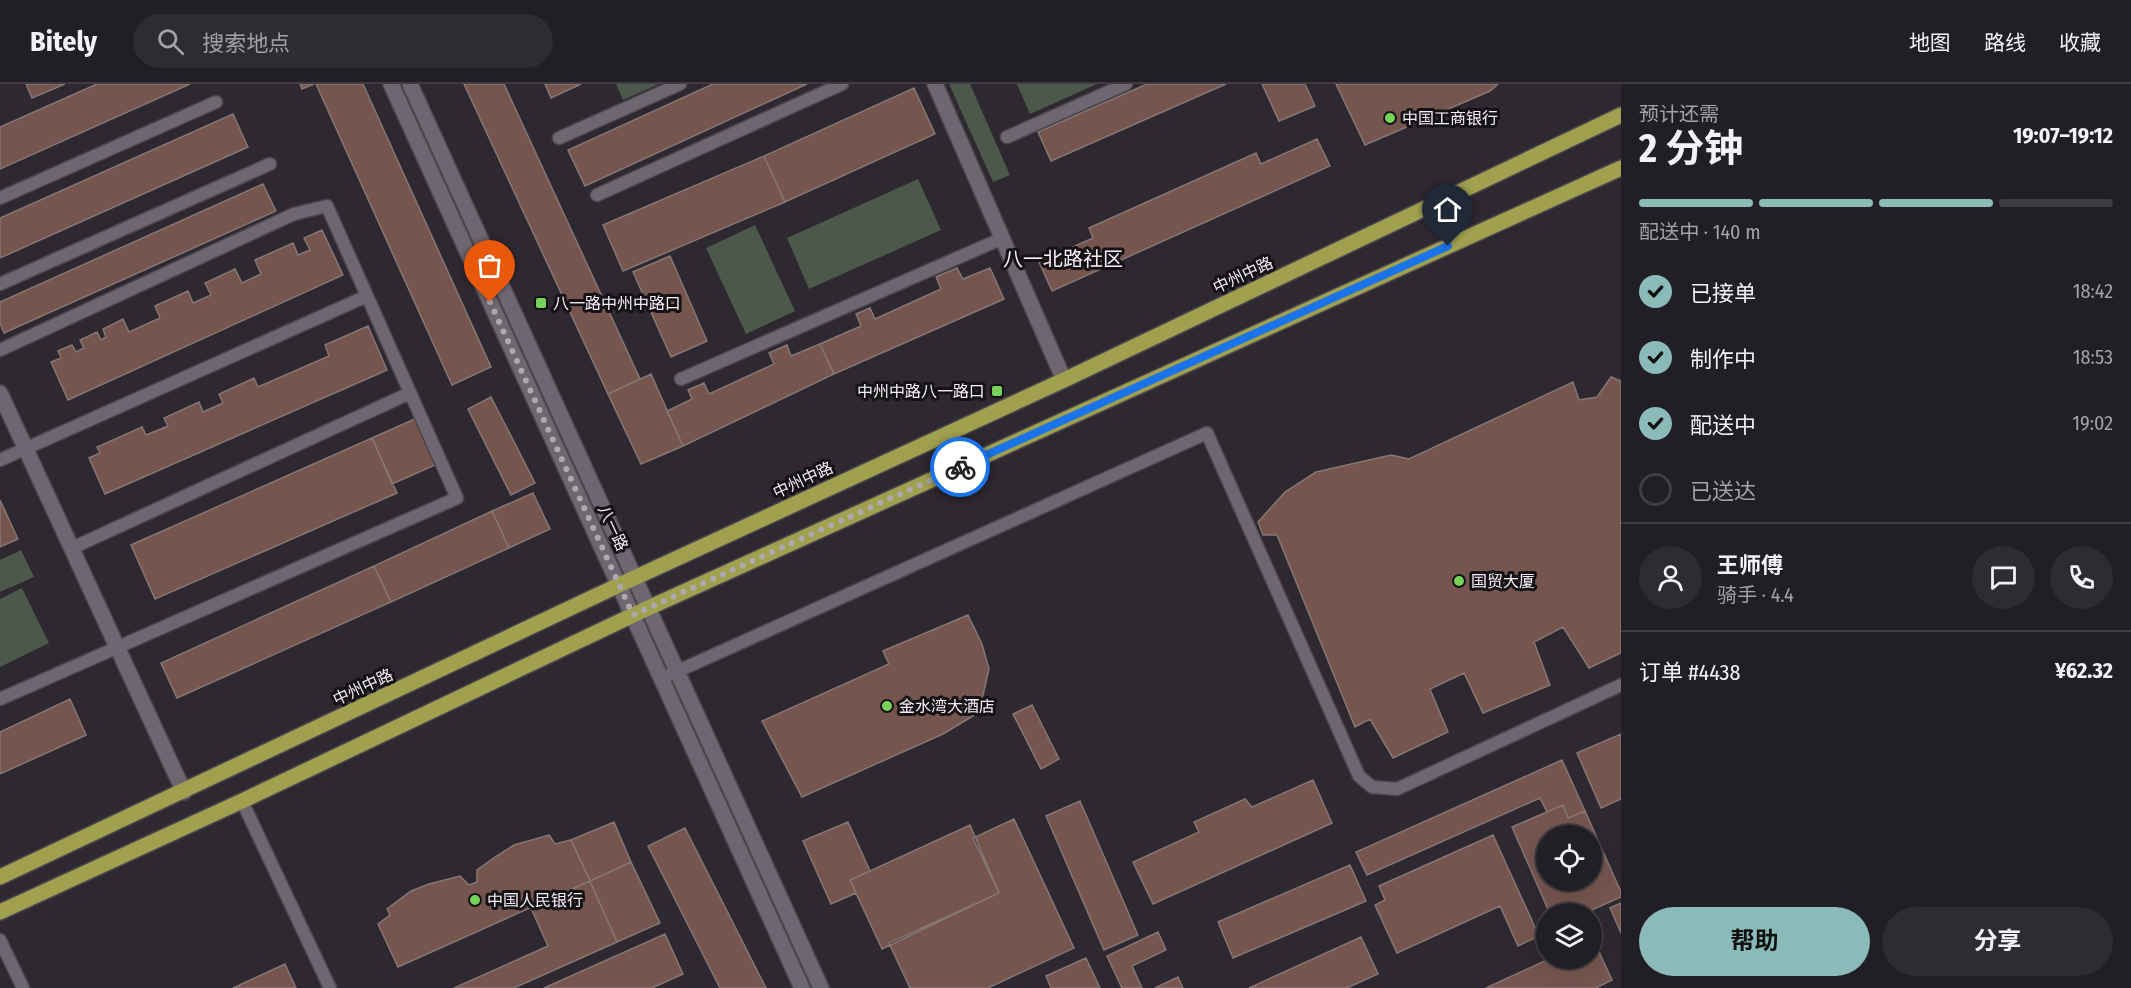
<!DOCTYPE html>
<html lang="zh">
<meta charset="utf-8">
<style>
:root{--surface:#221e25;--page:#2e2b32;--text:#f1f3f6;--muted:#a2a2a7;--line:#3f3c42;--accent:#8bbbb9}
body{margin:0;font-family:"Fira Sans Condensed","Noto Sans SC",sans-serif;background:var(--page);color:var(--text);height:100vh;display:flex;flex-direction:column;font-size:22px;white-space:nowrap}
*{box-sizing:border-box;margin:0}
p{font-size:20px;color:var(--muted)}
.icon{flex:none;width:33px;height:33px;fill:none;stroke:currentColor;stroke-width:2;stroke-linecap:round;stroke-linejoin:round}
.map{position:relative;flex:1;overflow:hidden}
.details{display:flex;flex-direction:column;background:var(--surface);width:510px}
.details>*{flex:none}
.fabs{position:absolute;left:1536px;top:741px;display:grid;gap:12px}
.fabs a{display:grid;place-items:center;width:66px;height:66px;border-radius:50%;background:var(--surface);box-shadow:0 6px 24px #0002,0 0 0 2px var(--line);font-size:30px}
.pin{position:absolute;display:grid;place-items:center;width:51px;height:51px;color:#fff;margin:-62px -26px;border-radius:50% 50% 50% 0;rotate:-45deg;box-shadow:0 0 6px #0007}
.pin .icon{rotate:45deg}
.courier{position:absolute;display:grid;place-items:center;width:60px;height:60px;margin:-30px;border:4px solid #1a73e8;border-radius:50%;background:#fff;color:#222;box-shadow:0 2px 8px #0007}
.head em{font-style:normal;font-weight:700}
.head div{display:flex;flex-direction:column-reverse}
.head{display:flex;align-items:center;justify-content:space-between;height:102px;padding:0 18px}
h1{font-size:39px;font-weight:700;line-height:45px}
.bar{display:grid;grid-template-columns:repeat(4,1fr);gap:9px 6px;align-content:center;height:72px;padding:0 18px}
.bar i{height:8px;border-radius:4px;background:var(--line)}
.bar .selected{background:var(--accent)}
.bar p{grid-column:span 4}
.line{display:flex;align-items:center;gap:15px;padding:0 18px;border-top:2px solid var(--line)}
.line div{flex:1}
.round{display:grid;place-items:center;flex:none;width:63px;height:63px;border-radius:32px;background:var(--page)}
ol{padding:0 18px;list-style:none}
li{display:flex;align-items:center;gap:18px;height:66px}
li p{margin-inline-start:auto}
li .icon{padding:6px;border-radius:50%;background:var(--accent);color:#111;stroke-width:4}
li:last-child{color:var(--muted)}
li i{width:33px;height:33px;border:3px solid var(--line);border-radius:50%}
.action{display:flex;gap:12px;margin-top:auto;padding:12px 18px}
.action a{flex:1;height:69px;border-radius:36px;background:var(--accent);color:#111;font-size:24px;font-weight:700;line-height:69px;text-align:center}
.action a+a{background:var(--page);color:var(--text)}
header{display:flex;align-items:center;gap:36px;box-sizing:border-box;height:84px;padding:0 30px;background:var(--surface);border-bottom:2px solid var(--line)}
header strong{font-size:28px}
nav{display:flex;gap:33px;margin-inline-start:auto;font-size:21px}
.search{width:420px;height:54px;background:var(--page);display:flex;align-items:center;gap:15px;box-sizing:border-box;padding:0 21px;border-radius:33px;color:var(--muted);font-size:22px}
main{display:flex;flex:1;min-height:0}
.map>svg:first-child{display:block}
.green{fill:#4b584a}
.building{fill:#76554f;stroke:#867774;stroke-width:1.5;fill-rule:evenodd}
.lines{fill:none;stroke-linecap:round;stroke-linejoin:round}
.lane-casing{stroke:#4b464e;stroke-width:15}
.street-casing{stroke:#4b464e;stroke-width:18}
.secondary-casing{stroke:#4b464e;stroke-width:18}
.primary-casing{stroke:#4b464e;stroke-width:18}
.lane{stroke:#6e6671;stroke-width:12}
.street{stroke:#6e6671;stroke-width:15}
.secondary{stroke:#6e6671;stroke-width:15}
.primary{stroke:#a0a04f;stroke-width:15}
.done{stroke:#aea9b0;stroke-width:6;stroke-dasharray:0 10.8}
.route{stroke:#1a73e8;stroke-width:8}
.poi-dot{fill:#77d259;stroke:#151216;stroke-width:2}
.labels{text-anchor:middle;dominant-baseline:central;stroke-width:6;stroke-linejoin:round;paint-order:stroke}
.poi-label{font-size:16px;fill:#f3eff5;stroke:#151216;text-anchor:start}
.street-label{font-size:16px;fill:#f3eff5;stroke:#151216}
.quarter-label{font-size:20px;fill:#f3eff5;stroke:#151216}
</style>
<header>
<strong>Bitely</strong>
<div class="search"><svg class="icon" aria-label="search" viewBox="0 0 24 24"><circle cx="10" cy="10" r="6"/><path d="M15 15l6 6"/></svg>搜索地点</div>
<nav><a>地图</a><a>路线</a><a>收藏</a></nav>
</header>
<main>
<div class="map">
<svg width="1621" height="904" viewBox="0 0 1621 904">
<rect width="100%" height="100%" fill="#2e2831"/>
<!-- green -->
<path class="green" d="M616 0H659L623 16Z
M949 0H970L1010 91 993 98Z
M1017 0H1097L1030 30Z
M918 95 941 146 809 205 787 154Z
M755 141 795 227 746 250 706 164Z
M21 466 34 493 0 508V476Z
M22 504 49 559 0 583V515Z"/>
<!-- building -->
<path class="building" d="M26 0H65L32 14Z
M97 0H190L0 85V43Z
M300 0H314L302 5Z
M316 0H363L491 283 452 301Z
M464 0H504L640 295 608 310Z
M545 0H581L551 14Z
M713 0H807L585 102 568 66Z
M1147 0H1226L1051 77 1038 48Z
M1262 0H1305L1315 22 1279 37Z
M1336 0H1498L1490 7 1365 61Z
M914 4 935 50 785 118 764 72Z
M233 30 248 63 0 174V134Z
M1317 55 1330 82 1052 207 1039 178 1093 154 1089 144 1256 69 1261 80Z
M764 72 785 118 623 187 603 141Z
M263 100 276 127 4 249 0 239V218Z
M322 146 343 191 68 316 51 278 61 274 58 267 72 261 76 268 84 264 80 256 97 248 101 256 106 253 103 245 123 235 129 248 160 234 155 222 188 207 193 219 211 211 205 199 235 185 242 199 261 190 255 176 293 159 298 171 310 166 304 154Z
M670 172 707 257 671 273 633 188Z
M957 184 963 195 990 184 1004 215 834 290 820 260 861 242 856 230 870 224 875 235 941 205 936 193Z
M368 242 387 286 105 410 89 374 100 369 97 363 142 343 146 351 168 342 164 334 199 318 203 328 223 319 219 310 254 294 258 303 329 272 325 261Z
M820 260 834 290 683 362 667 327 692 315 688 306 704 299 709 310 774 280 769 269 787 261 791 272Z
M651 290 683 362 641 380 608 310Z
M1611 293 1621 297V569L1589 584 1563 543 1534 558 1550 601 1483 629 1464 589 1430 605 1448 648 1393 674 1370 635 1355 643 1277 451H1263L1258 438 1285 408 1316 388 1391 371 1409 375 1573 298 1579 316 1597 313Z
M491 313 535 399 511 411 468 325Z
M417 334 437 380 392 400 372 354Z
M372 354 397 409 155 515 131 461Z
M533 409 550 445 509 464 492 427Z
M0 416 18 455 0 463Z
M492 427 509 464 391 518 374 482Z
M374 482 391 518 177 614 161 579Z
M968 531 982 560 989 585 983 611 973 632 943 650 802 713 762 637 889 580 883 567Z
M70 615 86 651 0 690V648Z
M1032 621 1059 675 1041 685 1013 630Z
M1621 650V715L1601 724 1577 669Z
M1562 676 1585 727 1568 734 1563 721 1547 728 1540 714 1367 791 1356 768Z
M1313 696 1332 739 1153 820 1133 778 1199 748 1194 738 1245 715 1252 723Z
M1080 717 1138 851 1104 866 1046 732Z
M1563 721 1568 734 1585 727 1621 808V813L1583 830H1550L1512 743ZM1546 752H1592V796H1546Z
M1014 735 1074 864 988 904H910L889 859 999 809 973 754Z
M614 738 631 778 590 797 571 756Z
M848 738 870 787 850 796 856 809 831 820 803 757Z
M970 741 999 809 882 865 850 796Z
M685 744 766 904H720L648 762Z
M549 751 555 760 571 756 590 797 398 883 378 840 390 831 387 825 411 807 429 800 460 792 469 801 477 798V786L495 773 514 761Z
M1493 751 1539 852 1518 862 1500 822 1397 869 1375 821 1385 816 1379 802Z
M631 778 660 839 617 858 590 797Z
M1350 781 1366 817 1233 874 1218 838Z
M590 797 617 858 514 904H454L548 862 531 824Z
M1621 819V849L1610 824Z
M1158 848 1166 866 1132 882 1142 904H1122L1107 872Z
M665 850 683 890 652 904H544Z
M1361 853 1378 890 1347 904H1249Z
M1593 855 1612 896 1596 904H1486L1551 874H1592Z
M1086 874 1100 904H1051L1046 892Z
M285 880 296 904H233Z
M1178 893 1183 904H1155Z"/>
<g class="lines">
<!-- lane casing -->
<g class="lane-casing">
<path id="lane" d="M1007 53 1126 0
M559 54 680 0
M597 111 842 0
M0 114 216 18
M0 200 270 80
M0 266 294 130 327 122 457 414 0 615
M681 295 1003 154
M0 376 367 212
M72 464 410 309
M669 591 1207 349 1359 692 1372 703 1397 705 1621 601
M242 717 330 904
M0 856 23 904"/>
</g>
<!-- street casing -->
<g class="street-casing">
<path id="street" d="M935 0 1064 296
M0 309 184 708"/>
</g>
<!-- secondary casing -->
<g class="secondary-casing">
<path id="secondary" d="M391 0 802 904
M410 0 821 904"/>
</g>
<!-- primary casing -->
<g class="primary-casing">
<path id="primary" d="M0 793 619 501 1064 296 1621 31
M0 828 242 717 648 524 1621 84"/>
</g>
<!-- lane -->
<use href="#lane" class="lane"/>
<!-- street -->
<use href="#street" class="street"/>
<!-- secondary -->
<use href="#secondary" class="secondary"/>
<!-- primary -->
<use href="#primary" class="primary"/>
</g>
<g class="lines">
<!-- done -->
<path class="done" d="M490 218 633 531 960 383"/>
<!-- route -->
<path class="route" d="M960 383 1448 162"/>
</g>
<!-- markers -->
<g class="poi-dot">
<circle cx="1390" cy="34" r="6"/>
<rect x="535" y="213" width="12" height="12" rx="3"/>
<rect x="991" y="301" width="12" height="12" rx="3"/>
<circle cx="1459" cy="497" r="6"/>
<circle cx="887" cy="622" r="6"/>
<circle cx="475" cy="816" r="6"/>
</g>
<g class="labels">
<!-- poi labels -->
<g class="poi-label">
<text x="1402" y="34">中国工商银行</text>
<text x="553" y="219">八一路中州中路口</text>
<text x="985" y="307" text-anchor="end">中州中路八一路口</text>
<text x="1471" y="497">国贸大厦</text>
<text x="899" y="622">金水湾大酒店</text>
<text x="487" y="816">中国人民银行</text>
</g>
<!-- street labels -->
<g class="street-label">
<text transform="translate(1243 191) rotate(-25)">中州中路</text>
<text transform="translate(803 396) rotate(-25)">中州中路</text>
<text transform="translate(613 444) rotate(65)">八一路</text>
<text transform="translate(363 603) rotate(-25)">中州中路</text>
</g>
<!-- quarter labels -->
<g class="quarter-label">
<text x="1063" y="175">八一北路社区</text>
</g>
</g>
</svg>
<div class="fabs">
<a><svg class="icon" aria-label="locate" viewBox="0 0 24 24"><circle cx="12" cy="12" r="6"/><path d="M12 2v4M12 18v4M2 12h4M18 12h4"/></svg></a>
<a><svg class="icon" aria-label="layers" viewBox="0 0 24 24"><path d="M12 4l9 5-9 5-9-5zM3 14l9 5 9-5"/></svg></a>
</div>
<div class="pin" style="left:490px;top:218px;background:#ea580c"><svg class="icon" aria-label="bag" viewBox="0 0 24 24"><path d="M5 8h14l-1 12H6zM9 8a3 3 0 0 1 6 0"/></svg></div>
<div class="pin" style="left:1448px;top:162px;background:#1f2937"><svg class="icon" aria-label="home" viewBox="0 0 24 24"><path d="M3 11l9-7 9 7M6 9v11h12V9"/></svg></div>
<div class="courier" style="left:960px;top:383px"><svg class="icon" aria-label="bike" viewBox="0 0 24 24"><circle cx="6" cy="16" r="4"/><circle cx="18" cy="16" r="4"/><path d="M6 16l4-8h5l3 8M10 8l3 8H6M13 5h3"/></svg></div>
</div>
<section class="details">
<div class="head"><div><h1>2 分钟</h1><p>预计还需</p></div><em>19:07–19:12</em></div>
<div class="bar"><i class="selected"></i><i class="selected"></i><i class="selected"></i><i></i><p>配送中 · 140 m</p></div>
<ol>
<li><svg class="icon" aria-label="check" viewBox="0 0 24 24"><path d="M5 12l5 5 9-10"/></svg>已接单<p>18:42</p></li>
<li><svg class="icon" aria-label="check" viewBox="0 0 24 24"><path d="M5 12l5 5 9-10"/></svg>制作中<p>18:53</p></li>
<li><svg class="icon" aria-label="check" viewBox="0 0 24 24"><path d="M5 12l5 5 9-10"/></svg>配送中<p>19:02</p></li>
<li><i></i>已送达</li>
</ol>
<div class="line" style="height:108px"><a class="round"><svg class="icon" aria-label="person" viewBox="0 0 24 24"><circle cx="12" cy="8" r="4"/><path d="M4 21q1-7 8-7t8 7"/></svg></a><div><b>王师傅</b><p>骑手 · 4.4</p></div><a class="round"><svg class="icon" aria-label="chat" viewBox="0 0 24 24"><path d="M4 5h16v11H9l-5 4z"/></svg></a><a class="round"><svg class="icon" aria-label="phone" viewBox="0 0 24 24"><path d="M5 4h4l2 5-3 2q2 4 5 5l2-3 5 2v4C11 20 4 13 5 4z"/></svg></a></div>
<div class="line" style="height:78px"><div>订单 #4438</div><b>¥62.32</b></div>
<div class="action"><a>帮助</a><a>分享</a></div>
</section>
</main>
